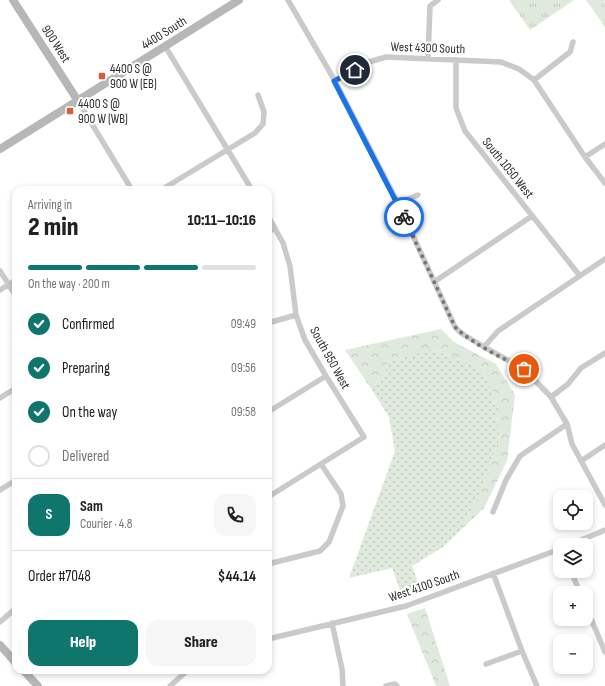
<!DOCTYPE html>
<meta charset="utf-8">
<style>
:root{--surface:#fff;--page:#f6f6f6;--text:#202124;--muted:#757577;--line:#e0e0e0;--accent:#0f766e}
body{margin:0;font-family:"Sofia Sans Condensed",sans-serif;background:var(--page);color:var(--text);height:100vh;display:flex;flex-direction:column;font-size:15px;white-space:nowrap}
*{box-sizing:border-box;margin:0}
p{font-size:13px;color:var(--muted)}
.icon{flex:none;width:22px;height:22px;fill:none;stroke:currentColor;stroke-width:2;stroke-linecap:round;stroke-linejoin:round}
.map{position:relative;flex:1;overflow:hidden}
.sheet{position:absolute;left:12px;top:186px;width:260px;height:488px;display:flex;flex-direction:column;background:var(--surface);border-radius:12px;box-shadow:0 2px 6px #0003}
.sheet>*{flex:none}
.controls{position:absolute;left:553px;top:490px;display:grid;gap:8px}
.controls a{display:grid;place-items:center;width:40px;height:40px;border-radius:8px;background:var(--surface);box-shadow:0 2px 6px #0003;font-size:20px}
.pin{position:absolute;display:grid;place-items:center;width:34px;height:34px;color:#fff;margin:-17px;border:2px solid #fff;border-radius:50%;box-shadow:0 1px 4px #0007}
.courier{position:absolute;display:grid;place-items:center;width:40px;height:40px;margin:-20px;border:3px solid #1a73e8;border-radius:50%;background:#fff;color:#222;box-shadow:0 1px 5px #0007}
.headline em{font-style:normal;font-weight:800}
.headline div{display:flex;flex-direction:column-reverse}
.headline{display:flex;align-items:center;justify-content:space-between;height:68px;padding:0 16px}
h1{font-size:26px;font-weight:800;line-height:30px}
.bar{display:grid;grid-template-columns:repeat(4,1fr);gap:6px 4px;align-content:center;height:48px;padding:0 16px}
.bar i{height:5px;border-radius:3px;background:var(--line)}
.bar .active{background:var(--accent)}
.bar p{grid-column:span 4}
.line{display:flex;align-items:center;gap:10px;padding:0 16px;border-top:1px solid var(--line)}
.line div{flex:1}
.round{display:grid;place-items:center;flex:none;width:42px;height:42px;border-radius:12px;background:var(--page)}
ol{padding:0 16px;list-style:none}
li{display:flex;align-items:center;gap:12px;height:44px}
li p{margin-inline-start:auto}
li .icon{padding:4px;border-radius:50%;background:var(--accent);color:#fff;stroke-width:4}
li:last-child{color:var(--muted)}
li i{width:22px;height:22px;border:2px solid var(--line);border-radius:50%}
.action{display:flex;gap:8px;margin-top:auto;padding:8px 16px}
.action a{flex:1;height:46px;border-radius:12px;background:var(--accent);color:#fff;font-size:16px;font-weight:800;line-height:46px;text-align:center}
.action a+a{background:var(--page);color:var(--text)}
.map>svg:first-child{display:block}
.grass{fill:url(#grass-dots)}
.forest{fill:url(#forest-crowns)}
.park{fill:url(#park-tufts)}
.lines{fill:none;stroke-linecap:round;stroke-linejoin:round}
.street{stroke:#cacaca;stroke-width:5.5}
.secondary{stroke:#b7b7b7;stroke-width:8}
.done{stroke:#767676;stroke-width:4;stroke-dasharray:0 7.2}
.route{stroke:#1a73e8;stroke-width:5}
.poi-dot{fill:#d75f3c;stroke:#fff;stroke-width:1.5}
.labels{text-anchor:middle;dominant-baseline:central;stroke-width:4;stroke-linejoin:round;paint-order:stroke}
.street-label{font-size:13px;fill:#2d2d2d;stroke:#fff}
.poi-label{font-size:13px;fill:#2d2d2d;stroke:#fff;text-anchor:start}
</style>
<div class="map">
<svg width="605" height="686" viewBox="0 0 605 686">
<defs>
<pattern id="grass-dots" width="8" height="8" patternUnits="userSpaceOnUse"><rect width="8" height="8" fill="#dfeadc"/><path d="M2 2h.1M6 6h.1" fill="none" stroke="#c0c9bd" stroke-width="1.8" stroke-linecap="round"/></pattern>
<pattern id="forest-crowns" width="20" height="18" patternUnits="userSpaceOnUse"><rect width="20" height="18" fill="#dfeadc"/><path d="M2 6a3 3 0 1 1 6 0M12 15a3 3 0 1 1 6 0" fill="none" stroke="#c0c9bd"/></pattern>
<pattern id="park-tufts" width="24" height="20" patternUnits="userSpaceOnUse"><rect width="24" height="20" fill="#dfeadc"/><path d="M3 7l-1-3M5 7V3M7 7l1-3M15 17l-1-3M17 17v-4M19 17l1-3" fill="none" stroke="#c0c9bd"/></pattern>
</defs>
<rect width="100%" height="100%" fill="#fff"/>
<!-- grass -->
<path class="grass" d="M432 349 481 368 493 392 500 437 482 489 462 529 443 547 412 566 421 590 403 598 392 568 349 578 395 451 389 417 370 387 383 380 388 361Z"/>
<!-- forest -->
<path class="forest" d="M441 329 454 342 496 364 515 395 507 461 484 508 462 529 482 489 500 437 493 392 481 368 432 349 388 361 383 380 370 387 345 350Z
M425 608 450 686H436L407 614Z"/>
<!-- park -->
<path class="park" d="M509 0H574L530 30Z
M586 0H605V27Z"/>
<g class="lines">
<!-- street -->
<path class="street" d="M288 0 335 81 367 143 398 203 455 327 461 333 484 347 524 369 551 397 567 424 572 444 605 505
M165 46 252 190
M428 59 430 6 438 0
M456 60V108L465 131 580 276
M534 80 570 52 573 42
M335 81 369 62 386 57 501 62 519 69 534 80 585 157 605 183
M78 101 132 190
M585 157 605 144
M161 190 255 133 263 124 264 112 258 95
M398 203 418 195
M268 216 283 243 290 266 296 315 305 340 326 376 364 437 268 497
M268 232 275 228
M0 271 16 296
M434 282 532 216
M0 290 16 280
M268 323 296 315
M484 347 498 331 605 259
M551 397 568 384 581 368 605 353
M0 398 16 388
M268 412 326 376
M581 461 605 445
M0 490 16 480
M493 512 506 480 520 456 567 424
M569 545 605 530
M268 564 320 551 329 542 343 506 341 494 321 464
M571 571 580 593
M493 573 522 651 537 686
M586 607 605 652
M0 622 16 608
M332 623 342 669 343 686
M268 639 406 606 560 549
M486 664 522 651
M170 686 188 670
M386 686 395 684 397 686"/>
<!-- secondary -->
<path class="secondary" d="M13 0 78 101
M0 149 239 0
M0 645 16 663
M23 670 38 686"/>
</g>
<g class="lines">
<!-- done -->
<path class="done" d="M404 217 455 327C474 345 501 357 524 369"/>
<!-- route -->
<path class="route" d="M355 70 334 81 404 217"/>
</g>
<!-- markers -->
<g class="poi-dot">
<rect x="98" y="72" width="8" height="8" rx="2"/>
<rect x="66" y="107" width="8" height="8" rx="2"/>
</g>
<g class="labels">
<!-- street labels -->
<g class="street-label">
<text transform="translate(164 33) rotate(-32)">4400 South</text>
<text transform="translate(56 44) rotate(57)">900 West</text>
<text transform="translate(428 48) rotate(2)">West 4300 South</text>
<text transform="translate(508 168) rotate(51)">South 1050 West</text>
<text transform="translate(330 358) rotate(61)">South 950 West</text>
<text transform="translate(424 586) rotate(-19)">West 4100 South</text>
</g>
<!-- poi labels -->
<g class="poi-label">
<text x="110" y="69">4400 S @<tspan x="110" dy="15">900 W (EB)</tspan></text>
<text x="78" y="104">4400 S @<tspan x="78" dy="15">900 W (WB)</tspan></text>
</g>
</g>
</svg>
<div class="controls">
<a><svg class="icon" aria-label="locate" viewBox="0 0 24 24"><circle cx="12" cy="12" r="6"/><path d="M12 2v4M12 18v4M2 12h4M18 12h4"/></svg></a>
<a><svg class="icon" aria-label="layers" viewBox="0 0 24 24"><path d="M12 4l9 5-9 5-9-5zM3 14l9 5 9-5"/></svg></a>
<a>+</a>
<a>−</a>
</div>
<div class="pin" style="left:524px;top:369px;background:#ea580c"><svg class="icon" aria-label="bag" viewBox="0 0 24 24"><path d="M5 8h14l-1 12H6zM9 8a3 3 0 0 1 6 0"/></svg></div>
<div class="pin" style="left:355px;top:70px;background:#1f2937"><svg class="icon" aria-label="home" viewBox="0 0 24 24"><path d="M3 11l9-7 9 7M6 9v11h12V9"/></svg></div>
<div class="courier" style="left:404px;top:217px"><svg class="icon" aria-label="bike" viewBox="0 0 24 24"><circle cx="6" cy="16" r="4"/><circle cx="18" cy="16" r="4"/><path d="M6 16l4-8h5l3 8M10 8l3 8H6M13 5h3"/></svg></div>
<section class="sheet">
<div class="headline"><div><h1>2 min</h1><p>Arriving in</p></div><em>10:11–10:16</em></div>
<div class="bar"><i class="active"></i><i class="active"></i><i class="active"></i><i></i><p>On the way · 200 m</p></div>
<ol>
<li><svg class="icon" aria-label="check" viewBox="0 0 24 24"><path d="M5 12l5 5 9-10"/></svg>Confirmed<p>09:49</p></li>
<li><svg class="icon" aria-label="check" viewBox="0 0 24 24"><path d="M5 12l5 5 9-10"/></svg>Preparing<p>09:56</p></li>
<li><svg class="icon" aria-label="check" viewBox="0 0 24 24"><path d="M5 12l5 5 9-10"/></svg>On the way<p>09:58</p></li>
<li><i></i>Delivered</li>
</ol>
<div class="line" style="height:72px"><b class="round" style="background:var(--accent);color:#fff">S</b><div><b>Sam</b><p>Courier · 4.8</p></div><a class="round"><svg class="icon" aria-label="phone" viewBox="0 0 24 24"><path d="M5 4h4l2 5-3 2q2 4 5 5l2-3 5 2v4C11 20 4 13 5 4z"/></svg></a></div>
<div class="line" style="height:52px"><div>Order #7048</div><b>$44.14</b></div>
<div class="action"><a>Help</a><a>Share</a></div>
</section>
</div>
